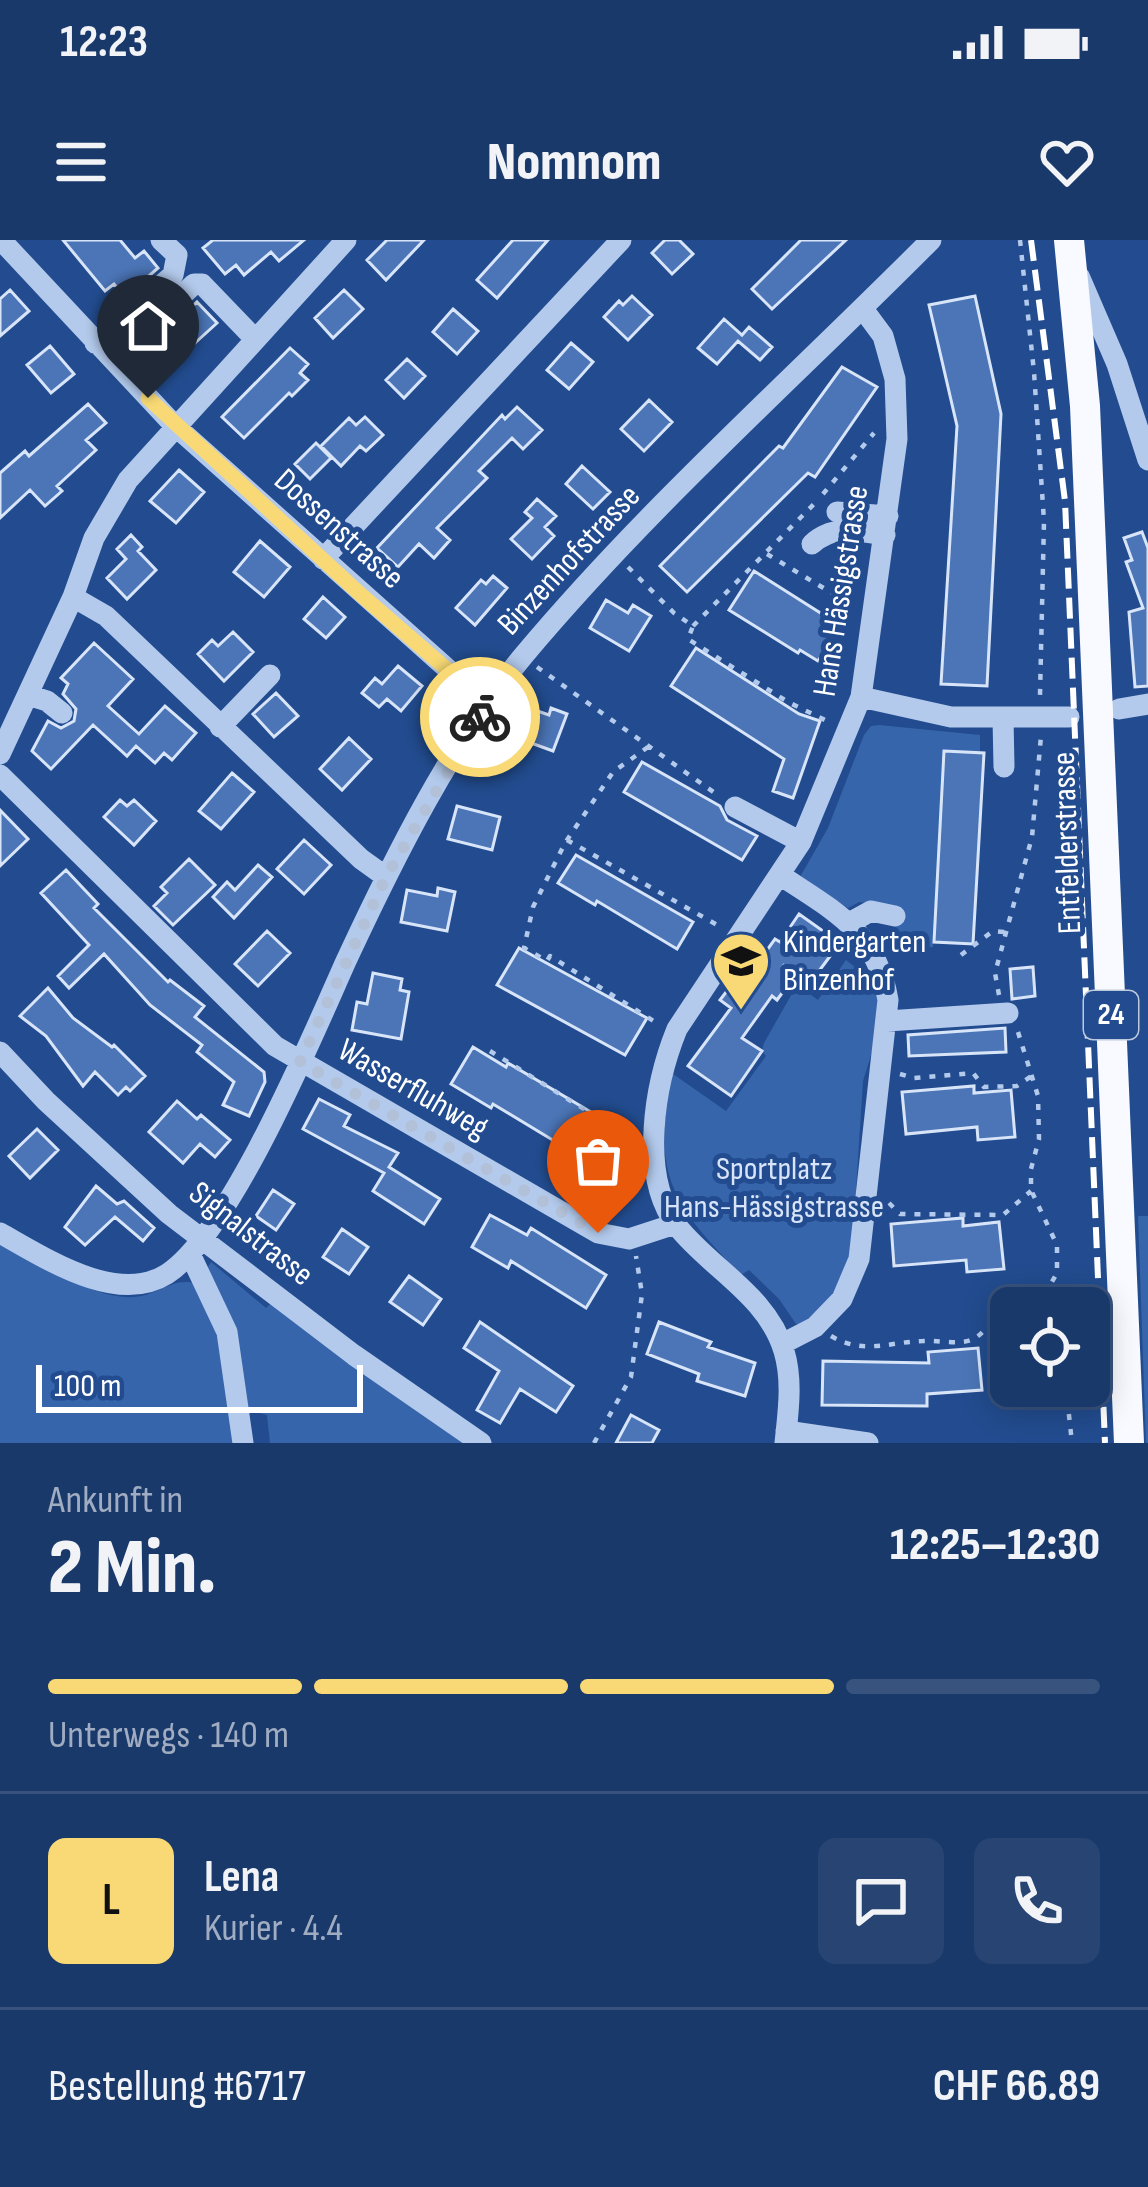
<!DOCTYPE html>
<html lang="de">
<meta charset="utf-8">
<style>
:root{--surface:#1a396b;--page:#274473;--text:#f1f3f6;--muted:#9facc1;--line:#38537e;--accent:#f8d975}
body{margin:0;font-family:"Sofia Sans Condensed",sans-serif;background:var(--page);color:var(--text);height:100vh;display:flex;flex-direction:column;font-size:45px;white-space:nowrap}
*{box-sizing:border-box;margin:0}
p{font-size:39px;color:var(--muted)}
.icon{flex:none;width:66px;height:66px;fill:none;stroke:currentColor;stroke-width:2;stroke-linecap:round;stroke-linejoin:round}
.map{position:relative;height:1203px;overflow:hidden}
.side{display:flex;flex-direction:column;background:var(--surface);flex:1}
.side>*{flex:none}
.fabs{position:absolute;left:990px;top:1047px;display:grid;gap:24px}
.fabs a{display:grid;place-items:center;width:120px;height:120px;border-radius:18px;background:var(--surface);box-shadow:0 6px 30px #0003,0 0 0 3px var(--line);font-size:60px}
.scale{position:absolute;left:36px;bottom:30px;width:327px;box-sizing:border-box;padding-left:12px;border:6px solid #fff;border-top:0;font-size:33px;line-height:42px;white-space:nowrap;color:#fff;-webkit-text-stroke:9px #224c8f;paint-order:stroke}
.pin{position:absolute;display:grid;place-items:center;width:102px;height:102px;color:#fff;margin:-123px -51px;border-radius:50% 50% 50% 0;rotate:-45deg;box-shadow:0 0 12px #0007}
.pin .icon{rotate:45deg}
.courier{position:absolute;display:grid;place-items:center;width:120px;height:120px;margin:-60px;border:9px solid #f8d975;border-radius:50%;background:#fff;color:#222;box-shadow:0 3px 15px #0007}
.overview em{font-style:normal;font-weight:800}
.overview div{display:flex;flex-direction:column-reverse}
.overview{display:flex;align-items:center;justify-content:space-between;height:204px;padding:0 48px}
h1{font-size:78px;font-weight:800;line-height:90px}
.bar{display:grid;grid-template-columns:repeat(4,1fr);gap:18px 12px;align-content:center;height:144px;padding:0 48px}
.bar i{height:15px;border-radius:9px;background:var(--line)}
.bar .active{background:var(--accent)}
.bar p{grid-column:span 4}
.line{display:flex;align-items:center;gap:30px;padding:0 48px;border-top:3px solid var(--line)}
.line div{flex:1}
.round{display:grid;place-items:center;flex:none;width:126px;height:126px;border-radius:18px;background:var(--page)}
.status{display:flex;justify-content:space-between;align-items:center;height:84px;padding:0 60px;background:var(--surface);direction:ltr}
.status svg{height:33px;fill:currentColor}
header{display:flex;justify-content:space-between;align-items:center;height:156px;padding:0 48px;background:var(--surface);font-size:54px;font-weight:800}
.map>svg:first-child{display:block}
.green{fill:#3665ac}
.building{fill:#4b75b6;stroke:#d8e5f9;stroke-width:3}
.lines{fill:none;stroke-linecap:round;stroke-linejoin:round}
.path{stroke:#b3caec;stroke-width:4.5;stroke-dasharray:6 9;stroke-linecap:butt}
.minor{stroke:#b3caec;stroke-width:21}
.major{stroke:#f8faff;stroke-width:30}
.rail{stroke:#fff;stroke-width:6;stroke-dasharray:21 9;stroke-linecap:butt}
.done{stroke:#b2c0d8;stroke-width:12;stroke-dasharray:0 21.6}
.route{stroke:#f8d975;stroke-width:15}
.labels{text-anchor:middle;dominant-baseline:central;stroke-width:10;stroke-linejoin:round;paint-order:stroke}
.shield{fill:#224c8f;stroke:#bdc9dd;stroke-width:3}
.shield-label{font-size:30px;font-weight:bold;fill:#fff}
.street-label{font-size:33px;fill:#fff;stroke:#224c8f}
.poi-label{font-size:33px;fill:#fff;stroke:#224c8f;text-anchor:start}
.park-label{font-size:33px;fill:#d8e5f9;stroke:#224c8f}
</style>
<div class="status"><b>12:23</b><svg viewBox="0 0 49 12"><path d="M0 12V9h3v3zM5 12V6h3v6zM10 12V3h3v9zM15 12V0h3v12zM26 1h20v11H26zM47 4h2v5h-2z"/></svg></div>
<header><svg class="icon" aria-label="menu" viewBox="0 0 24 24"><path d="M4 6h16M4 12h16M4 18h16"/></svg>Nomnom<svg class="icon" aria-label="heart" viewBox="0 0 24 24"><path d="M12 20l-8-8c-3-5 5-10 8-4 3-6 11-1 8 4z"/></svg></header>
<div class="map">
<svg width="1148" height="1203" viewBox="0 0 1148 1203">
<rect width="100%" height="100%" fill="#224c8f"/>
<!-- green -->
<path class="green" d="M879 485 980 495V513L944 512 933 707 896 710 895 665 859 662 848 668 800 637 828 588 864 495 871 486Z
M846 720 874 742 878 760 876 799 863 841 851 1027 836 1057 807 1084H796L779 1059 749 1030 741 1035C673 965 650 935 673 834L726 871 766 816 762 811 764 803 797 745 818 760Z
M1138 976H1148V1203H1146Z
M0 1003C35 1021 94 1060 134 1057 158 1056 173 1036 197 1044L219 1082 238 1203H0Z
M211 1022 266 1068 271 1063 466 1203H270L267 1175 249 1170 208 1027Z"/>
<!-- building -->
<path class="building" d="M63 0H120L135 18 144 11 158 28 125 57 114 44 105 51Z
M213 0H304L279 21 271 12 244 35 236 25 225 34 203 8Z
M387 0H424L386 40 367 20Z
M513 0H548L497 58 477 40Z
M665 0H679L693 14 672 34 652 13Z
M801 0H846L772 69 752 49Z
M10 50 29 71 0 96V59Z
M344 50 363 69 333 98 315 78Z
M632 56 652 75 628 100 604 77 619 61 623 65Z
M975 56 1001 174 987 446 941 444 957 186 929 65Z
M197 62 217 83 163 132 145 113Z
M453 69 478 91 457 114 433 92Z
M724 79 742 95 749 87 772 107 760 120 738 101 717 124 698 108Z
M571 103 593 122 569 149 547 130Z
M50 106 74 134 51 153 27 125Z
M290 108 308 124 300 133 308 140 292 156 289 153 244 198 222 177Z
M407 119 425 136 404 158 386 140Z
M842 127 877 147 815 237 808 233 687 352 660 326 779 206 783 208Z
M649 160 672 182 644 211 621 189Z
M88 164 106 183 86 200 96 210 57 246 62 251 45 266 30 250 0 278V233L25 211 29 216Z
M517 167 542 190 523 209 512 198 479 231 487 238 437 288 450 300 434 318 419 304 398 327 377 308 502 175 505 179Z
M365 177 383 195 366 211 360 206 341 226 321 206 349 178 356 185Z
M316 203 331 218 310 239 295 224Z
M582 226 610 252 593 269 566 244Z
M179 230 204 252 176 283 150 261Z
M537 259 556 276 545 287 554 296 532 319 511 299 532 278 525 272Z
M1142 292 1148 308V446L1135 447 1129 372 1143 368 1126 322 1132 320 1124 298Z
M131 295 142 307 138 311 156 330 127 359 107 338 126 319 117 309Z
M260 301 290 327 264 357 234 332Z
M754 331 841 386 818 421 800 410 798 413 729 370Z
M493 336 507 348 475 385 456 368 481 340 486 344Z
M323 357 345 377 326 398 304 379Z
M606 360 628 373 633 365 651 376 629 411 590 388Z
M233 392 253 412 224 441 198 414 212 400 218 406Z
M94 403 133 439 108 466 139 494 165 466 196 493 172 520 164 513 155 523 136 506 127 516 93 485 51 529 32 511 48 481 61 488 74 481 76 469 63 454 68 444 61 438Z
M696 408 799 474 820 481 793 558 773 551 784 519 671 446Z
M398 426 422 446 401 471 387 459 379 467 362 453 375 438 382 444Z
M276 453 298 476 274 497 253 474Z
M523 466 549 475 551 468 567 474 553 511 512 496Z
M349 498 371 519 342 550 320 529Z
M944 511 984 513 973 704 934 702Z
M642 522 720 566 727 580 757 596 742 620 624 552Z
M232 533 254 552 221 589 199 571Z
M120 560 127 566 134 560 156 581 134 605 104 577Z
M457 566 500 577 492 610 448 599Z
M0 570 28 599 0 626Z
M304 600 331 625 304 654 277 629Z
M576 615 693 682 677 709 597 661 595 665 558 643Z
M189 619 215 645 173 685 154 666 167 653 161 647Z
M258 625 272 637 234 678 213 657 227 642 235 650Z
M66 630 98 664 94 668 168 742 170 740 204 766 195 777 264 832 265 842 249 876 223 865 234 842 197 812 202 805 150 765 104 714 69 748 58 736 89 705 41 653Z
M438 648 455 652 447 691 401 682 407 650 437 656Z
M799 674 840 703 813 739 799 730 777 760 772 756 742 798 762 811 731 856 688 826 731 768 720 760 753 717 759 721 775 699 780 702Z
M267 691 290 713 258 746 235 724Z
M519 708 647 778 625 815 497 745Z
M1033 727 1035 756 1012 759 1010 729Z
M373 733 402 739 400 750 409 752 401 799 352 790 357 762 367 764Z
M48 748 73 778 112 807 114 805 145 836 130 851 126 847 118 855 95 832 83 846 46 796 20 776Z
M1005 788 1006 812 909 816 908 795Z
M473 807 506 827 508 823 601 878 579 916 493 864 491 868 451 844Z
M974 846V853L1011 850 1015 897 978 900 977 887 906 894 902 852Z
M319 859 350 875 344 886 398 913 389 927 440 959 424 984 373 951 384 933 303 889Z
M177 861 197 879 201 875 230 900 215 917 200 904 183 923 149 892Z
M37 889 58 910 30 938 9 916Z
M590 906 618 924 605 944 577 925Z
M96 946 117 964 124 961 154 988 143 1001 115 977 85 1005 65 987Z
M273 950 294 964 276 990 256 976Z
M490 975 527 995 531 988 606 1035 586 1068 511 1021 508 1028 472 1007Z
M963 978V986L999 982 1004 1029 967 1032 966 1020 894 1026 891 984Z
M342 989 368 1007 349 1034 323 1017Z
M409 1036 441 1059 423 1085 390 1062Z
M480 1082 573 1146 556 1172 520 1149 500 1183 477 1170 499 1131 464 1108Z
M659 1082 711 1102 708 1107 755 1123 745 1156 697 1141 699 1134 647 1114Z
M978 1108 982 1150 927 1154V1166L822 1165 823 1121 929 1123 928 1112Z
M631 1175 659 1190 652 1203H616Z"/>
<g class="lines">
<!-- path -->
<path class="path" d="M1020 0 1034 132 1044 281 1040 455
M823 254 874 193
M767 314 855 367
M628 327 674 373 693 386 688 399 788 462 827 481
M693 386 816 262
M537 427 719 556
M648 507 613 532 565 603 533 667 524 708 547 721 550 716 660 785
M567 600 719 686
M961 715 993 691 1004 692
M782 725 800 739
M999 755 995 733 1032 597 1041 496
M1018 792 1038 856 1039 899 1031 929V950L1057 1005V1033L1037 1068
M490 811 613 887 631 886
M900 834 914 838 973 833 984 847 1017 846 1033 835
M889 963 900 974 1003 975 1031 951
M831 1096C863 1115 889 1102 923 1101 936 1100 959 1105 971 1100 988 1093 983 1081 1011 1079
M1059 1146 1068 1166 1072 1203
M990 1153 1013 1168 1042 1146
M594 1203 631 1137 642 1054 636 1016"/>
<!-- minor -->
<path class="minor" d="M1 0 174 185 488 465
M1079 36 1117 124 1148 220
M142 93 194 44H202L254 98
M95 103 173 35 177 15 161 0
M837 272 888 276
M812 304C833 284 858 291 885 295
M323 319 621 0
M73 357 106 376 361 619 386 637
M28 455 47 461 62 473
M861 457 951 477H1069
M1119 469 1148 464
M1003 478 1004 527
M220 487 270 435
M0 514 73 357 94 298 128 240 346 0
M0 535 275 806 598 993 629 999 675 984
M735 567 801 602
M780 635C834 671 876 690 888 760L859 1019 842 1059 815 1087 782 1104
M851 682 871 671 895 676
M887 781 1008 773
M0 812 46 861 169 974 354 1115 481 1203
M0 993C45 1018 117 1066 167 1034 231 992 312 797 346 721 393 620 452 501 524 415 648 267 795 137 931 0
M191 1016 227 1092 243 1203
M786 1191 868 1203
M785 1203C788 1173 793 1141 784 1111 767 1055 711 1029 677 986 638 935 655 843 677 789L801 602 861 457 897 199 895 139 883 96 863 69"/>
<!-- major -->
<path class="major" d="M1069 0 1085 166 1129 1203"/>
<!-- rail -->
<path class="rail" d="M1031 0 1065 261 1105 1203"/>
</g>
<g class="lines">
<!-- done -->
<path class="done" d="M480 477 386 637 300 822 598 993"/>
<!-- route -->
<path class="route" d="M148 158 359 353 488 465 480 477"/>
</g>
<!-- icons -->
<defs>
<g id="school-pin" transform="scale(3)"><path d="M0 17L-7.5 6A9.5 9.5 0 1 1 7.5 6Z" fill="#f8d975" stroke="#224c8f"/><path d="M0-5L7-2L0 1L-7-2ZM-4 1L0 2.5L4 1V4Q0 6-4 4Z" fill="#111"/></g>
</defs>
<g fill-rule="evenodd">
<use href="#school-pin" x="741" y="721"/>
</g>
<g class="labels">
<!-- shield labels -->
<rect class="shield" x="1084" y="751" width="54" height="48" rx="9"/>
<g class="shield-label">
<text x="1111" y="775">24</text>
</g>
<!-- street labels -->
<g class="street-label">
<text transform="translate(339 289) rotate(42)">Dossenstrasse</text>
<text transform="translate(569 320) rotate(-47)">Binzenhofstrasse</text>
<text transform="translate(841 351) rotate(-81)">Hans Hässigstrasse</text>
<text transform="translate(1067 603) rotate(-92)">Entfelderstrasse</text>
<text transform="translate(413 849) rotate(30)">Wasserfluhweg</text>
<text transform="translate(251 994) rotate(38)">Signalstrasse</text>
</g>
<!-- poi labels -->
<g class="poi-label">
<text x="783" y="702">Kindergarten<tspan x="783" dy="38">Binzenhof</tspan></text>
</g>
<!-- park labels -->
<g class="park-label">
<text x="774" y="929">Sportplatz<tspan x="774" dy="38">Hans-Hässigstrasse</tspan></text>
</g>
</g>
</svg>
<div class="fabs">
<a><svg class="icon" aria-label="locate" viewBox="0 0 24 24"><circle cx="12" cy="12" r="6"/><path d="M12 2v4M12 18v4M2 12h4M18 12h4"/></svg></a>
</div>
<div class="scale">100 m</div>
<div class="pin" style="left:598px;top:993px;background:#ea580c"><svg class="icon" aria-label="bag" viewBox="0 0 24 24"><path d="M5 8h14l-1 12H6zM9 8a3 3 0 0 1 6 0"/></svg></div>
<div class="pin" style="left:148px;top:158px;background:#1f2937"><svg class="icon" aria-label="home" viewBox="0 0 24 24"><path d="M3 11l9-7 9 7M6 9v11h12V9"/></svg></div>
<div class="courier" style="left:480px;top:477px"><svg class="icon" aria-label="bike" viewBox="0 0 24 24"><circle cx="6" cy="16" r="4"/><circle cx="18" cy="16" r="4"/><path d="M6 16l4-8h5l3 8M10 8l3 8H6M13 5h3"/></svg></div>
</div>
<section class="side">
<div class="overview"><div><h1>2 Min.</h1><p>Ankunft in</p></div><em>12:25–12:30</em></div>
<div class="bar"><i class="active"></i><i class="active"></i><i class="active"></i><i></i><p>Unterwegs · 140 m</p></div>
<div class="line" style="height:216px"><b class="round" style="background:var(--accent);color:#111">L</b><div><b>Lena</b><p>Kurier · 4.4</p></div><a class="round"><svg class="icon" aria-label="chat" viewBox="0 0 24 24"><path d="M4 5h16v11H9l-5 4z"/></svg></a><a class="round"><svg class="icon" aria-label="phone" viewBox="0 0 24 24"><path d="M5 4h4l2 5-3 2q2 4 5 5l2-3 5 2v4C11 20 4 13 5 4z"/></svg></a></div>
<div class="line" style="height:156px"><div>Bestellung #6717</div><b>CHF 66.89</b></div>
</section>
